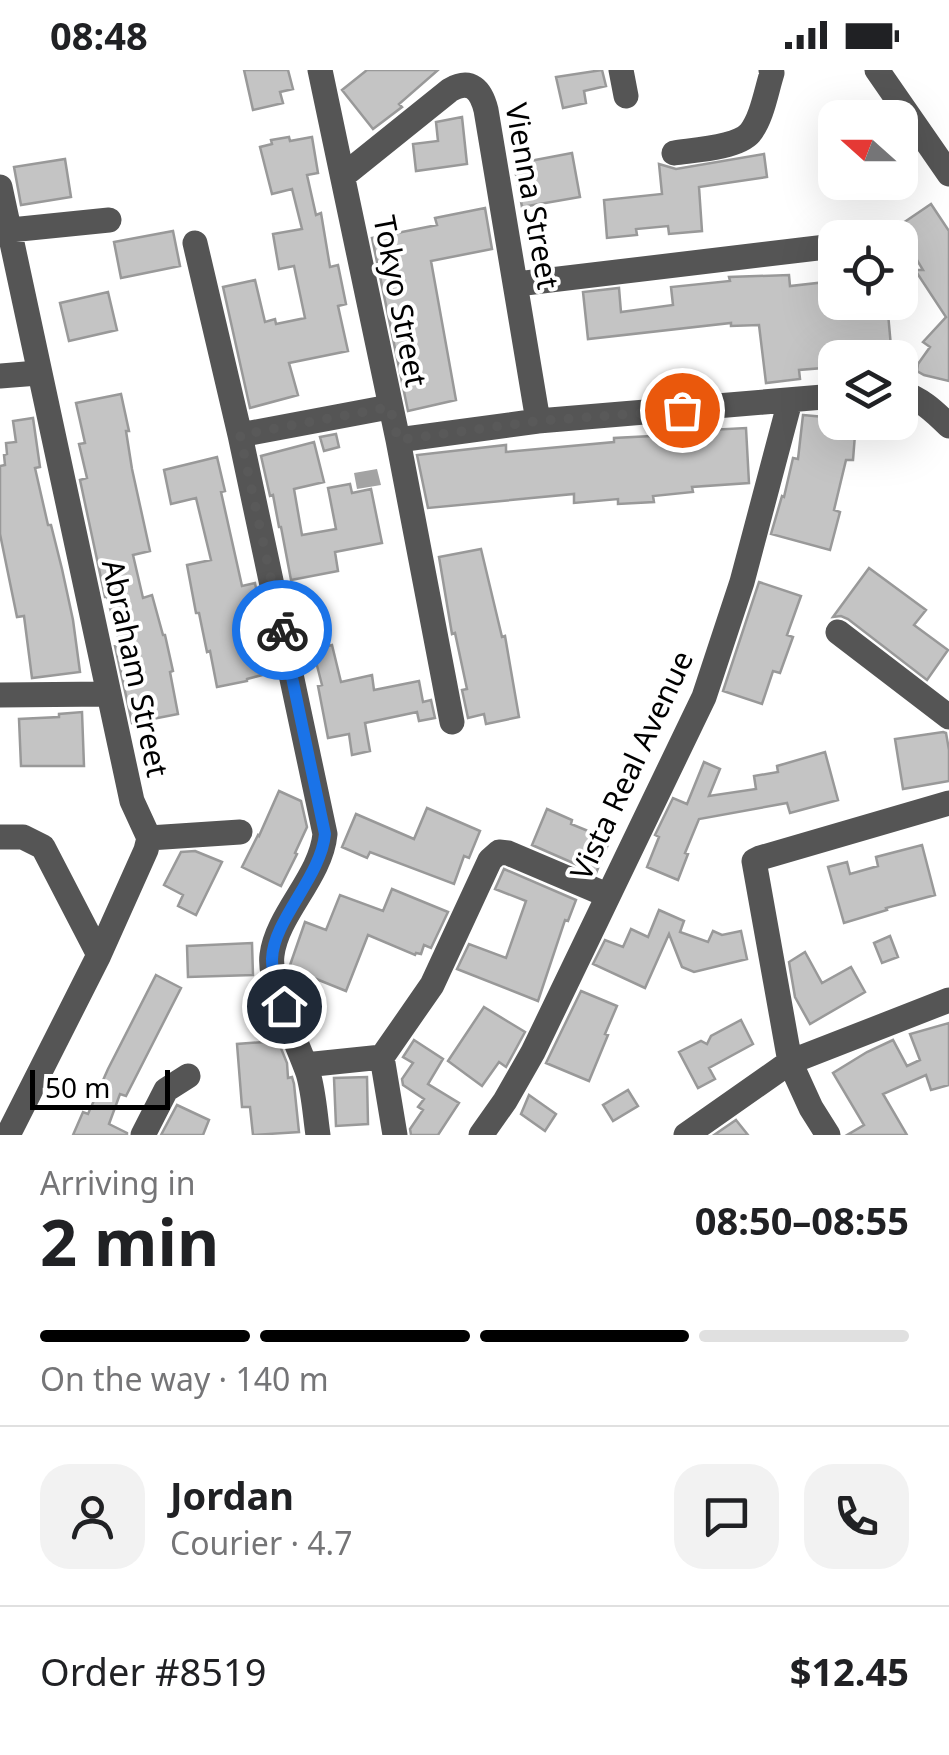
<!DOCTYPE html>
<meta charset="utf-8">
<style>
:root{--surface:#fff;--page:#f2f2f2;--text:#202124;--muted:#757577;--line:#e0e0e0;--accent:#000}
body{margin:0;font-family:"Noto Sans",sans-serif;background:var(--page);color:var(--text);height:100vh;display:flex;flex-direction:column;font-size:38px;white-space:nowrap}
*{box-sizing:border-box;margin:0}
p{font-size:32px;color:var(--muted)}
.icon{flex:none;width:55px;height:55px;fill:none;stroke:currentColor;stroke-width:2;stroke-linecap:round;stroke-linejoin:round}
.map{position:relative;height:1065px;overflow:hidden}
.drawer{display:flex;flex-direction:column;background:var(--surface);flex:1}
.drawer>*{flex:none}
.needle{width:65px;rotate:291deg}
.fabs{position:absolute;left:818px;top:30px;display:grid;gap:20px}
.fabs a{display:grid;place-items:center;width:100px;height:100px;border-radius:20px;background:var(--surface);box-shadow:0 10px 40px #0002;font-size:50px}
.scale{position:absolute;left:30px;bottom:25px;width:140px;box-sizing:border-box;padding-left:10px;border:5px solid #000;border-top:0;font-size:28px;line-height:35px;white-space:nowrap;color:#000;-webkit-text-stroke:8px #fff;paint-order:stroke}
.pin{position:absolute;display:grid;place-items:center;width:85px;height:85px;color:#fff;margin:-42px;border:5px solid #fff;border-radius:50%;box-shadow:0 2px 10px #0007}
.courier{position:absolute;display:grid;place-items:center;width:100px;height:100px;margin:-50px;border:8px solid #1a73e8;border-radius:50%;background:#fff;color:#222;box-shadow:0 2px 12px #0007}
.overview em{font-style:normal;font-weight:700}
.overview div{display:flex;flex-direction:column-reverse}
.overview{display:flex;align-items:center;justify-content:space-between;height:170px;padding:0 40px}
h1{font-size:65px;font-weight:700;line-height:75px}
.bar{display:grid;grid-template-columns:repeat(4,1fr);gap:15px 10px;align-content:center;height:120px;padding:0 40px}
.bar i{height:12px;border-radius:8px;background:var(--line)}
.bar .active{background:var(--accent)}
.bar p{grid-column:span 4}
.line{display:flex;align-items:center;gap:25px;padding:0 40px;border-top:2px solid var(--line)}
.line div{flex:1}
.round{display:grid;place-items:center;flex:none;width:105px;height:105px;border-radius:30px;background:var(--page)}
.status{display:flex;justify-content:space-between;align-items:center;height:70px;padding:0 50px;background:var(--surface);direction:ltr}
.status svg{height:28px;fill:currentColor}
.map>svg:first-child{display:block}
.water{fill:#a3a3a3}
.building{fill:#c4c4c4;stroke:#999;stroke-width:2.5}
.lines{fill:none;stroke-linecap:round;stroke-linejoin:round}
.minor{stroke:#555;stroke-width:25}
.done{stroke:#595959;stroke-width:10;stroke-dasharray:0 18}
.route{stroke:#1a73e8;stroke-width:12}
.labels{text-anchor:middle;dominant-baseline:central;stroke-width:8;stroke-linejoin:round;paint-order:stroke}
.street-label{font-size:30px;fill:#000;stroke:#fff}
</style>
<div class="status"><b>08:48</b><svg viewBox="0 0 49 12"><path d="M0 12V9h3v3zM5 12V6h3v6zM10 12V3h3v9zM15 12V0h3v12zM26 1h20v11H26zM47 4h2v5h-2z"/></svg></div>
<div class="map">
<svg width="949" height="1065" viewBox="0 0 949 1065">
<rect width="100%" height="100%" fill="#fff"/>
<!-- water -->
<path class="water" d="M377 399 381 415 357 419 354 403Z"/>
<!-- building -->
<path class="building" d="M244 0H288L293 19 280 22 283 33 253 40Z
M367 0H438L399 34 402 37 373 59 342 20Z
M602 0 606 16 584 21 586 33 563 38 556 7Z
M462 47 467 94 416 101 413 74 438 71 436 52Z
M289 67 290 71 312 67 318 103 307 105 316 145 321 143 330 197 338 195 346 234 338 236 348 281 289 293 298 325 250 338 223 217 255 210 265 252 275 249 276 254 305 248 294 196 279 199 273 164 302 159 292 119 272 124 260 77 272 74 271 70Z
M572 83 580 127 522 137 514 94Z
M764 84 767 107 699 117 702 161 669 164 668 156 636 159 637 165 607 168 604 130 662 124 659 94 676 99Z
M65 89 71 127 21 135 14 97Z
M931 134 949 161V311L924 305 917 301 918 294 930 277 923 272 946 247 915 200H923L897 157Z
M485 138 492 179 431 191 456 330 408 341 372 168 437 155 435 148Z
M173 161 180 196 121 208 114 172Z
M789 205 790 216 835 211V232H887L892 288H835V297L799 300 800 309 766 313 759 255 731 256V253L588 269 583 222 619 218 621 242 673 235 671 217 730 211 729 207Z
M108 222 117 260 69 271 60 233Z
M121 324 129 361H126L132 399 150 481 133 485 143 528 152 525 163 565H165L173 601 170 602 178 644 132 653 115 576 120 575 107 527H105L80 410 87 408 79 374 85 373 76 333Z
M803 345 835 348V352H856L853 390H846L834 440 840 442 830 480 771 464 782 426 784 427 793 388 798 389Z
M33 348 40 397 35 398 48 455H51L62 499 73 550 80 602 32 608 24 546 17 547 0 464V396L5 395 4 385 7 384 6 373 16 372 13 351Z
M746 358 749 413 692 417 693 422 653 426 654 432 618 434V429L574 433V424L428 438 417 385 506 375V382L614 372V368L652 366V363Z
M336 364 339 377 324 381 320 367Z
M314 372 324 412 294 419 302 465 336 459 328 418 350 414 352 423 371 419 382 473 335 482 338 501 291 510 281 457H279L273 425 270 426 261 386Z
M217 387 225 421 221 422 242 516 255 513 259 533 247 535 257 578H259L266 604 247 609V611L217 617 210 581 207 582 199 543H196L187 495 211 490 196 428 171 434 164 400Z
M481 479 502 567 505 566 519 647 486 654 484 644 468 648 462 620 467 619 455 563 452 564 439 487Z
M869 498 926 540 914 555 948 580 927 610 848 549 841 546 833 547Z
M759 512 801 526 787 565 793 567 780 603 773 601 762 634 723 621Z
M332 575 341 612 372 605 374 620 419 611 423 632 431 630 435 648 419 651 417 642 365 653 370 681 352 685 349 664 328 668 318 616 322 615 313 580Z
M82 642 84 696H21L19 649 59 647V644Z
M943 662 946 663 949 680V711L903 719 895 669Z
M825 682 838 730 790 743 787 733 699 749 685 783 688 784 678 810 647 797 659 767 655 765 673 728 687 734 704 692 720 699 709 726 756 719 754 706 778 702 777 696Z
M279 721 301 731 307 757 295 783 297 784 281 816 242 797 258 765 259 766Z
M427 738 480 761 469 788 464 786 454 814 370 782 367 788 342 777 356 744 414 769Z
M547 739 572 750 571 754 610 770 596 803 532 775Z
M922 775 935 825 886 838 887 840 844 853 828 797 847 792 850 804 878 796 876 787Z
M195 781 222 792 196 845 178 836 183 825 164 815 181 782Z
M504 799 576 830 568 851 565 850 538 931 457 899 469 874 506 888 526 831 495 819Z
M392 819 448 842 431 878 424 875 421 884 416 883 415 885 368 865 346 921 289 898 305 852 326 860 340 825 383 841Z
M659 840 684 851 680 862 708 872 713 861 722 865 741 861 747 889 694 902 682 897 669 864 645 918 593 894 605 870 623 877 631 859 648 867Z
M890 866 898 887 882 893 874 873Z
M252 873 253 905 188 907 187 876Z
M805 882 822 913 851 897 865 922 810 954 795 927 789 892Z
M156 905 181 918 126 1026 120 1024 109 1054 127 1063V1065H73L83 1042 88 1044 108 999Z
M581 921 617 936 605 964 608 965 589 1011 546 993Z
M484 937 525 962 506 997 499 992 482 1016 448 991Z
M741 950 753 974 709 998 715 1009 698 1018 679 982 701 971 707 974 711 966Z
M949 953V1015L931 1020 926 1005 883 1024 907 1065H847L864 1055 833 1003 867 982 893 970 907 996 920 990 910 964Z
M414 970 443 989 428 1014 459 1033 438 1065H411L410 1059 423 1040 418 1037 424 1029 403 1015 402 1009 413 993 403 987Z
M278 971 287 993 288 1008 292 1007 294 1014 299 1062 253 1065 250 1037H242L237 974Z
M367 1007 368 1054 336 1056 334 1008Z
M628 1020 638 1036 613 1051 603 1035Z
M529 1025 556 1044 545 1061 521 1044Z
M177 1035 209 1050 203 1065H161Z
M736 1050 748 1065H714Z"/>
<g class="lines">
<!-- minor -->
<path class="minor" d="M320 0 398 370 452 652
M621 0 626 26
M877 0 949 104
M674 83C693 80 737 78 750 63 762 48 766 22 772 3L771 0
M343 106 450 20C471 8 481 20 486 40L538 351
M0 117 132 731 149 768 146 780 99 885 8 1065
M0 161 109 150
M195 173 240 365 325 764C321 807 277 844 272 885 268 914 298 974 308 1003 314 1023 315 1045 318 1065
M517 214 826 177
M0 306 38 303
M900 322C920 328 934 341 949 356
M240 365 389 337
M398 370 538 351 835 326
M838 562 949 647
M0 625 109 624
M0 767H23L43 777 99 885
M149 768 240 762
M305 995 382 987
M143 1065 166 1020 188 1006
M395 1065 382 987 432 915 490 790 499 782 508 783 607 825
M481 1065 505 1031 533 982 704 627 742 512 790 331
M686 1065 790 992 949 930
M828 1065 811 1038 790 992 754 791 760 788 949 733"/>
</g>
<g class="lines">
<!-- done -->
<path class="done" d="M282 560 240 365 390 337 398 370 538 351 682 340"/>
<!-- route -->
<path class="route" d="M282 560 325 764C321 807 273 850 272 889 272 906 278 921 284 936"/>
</g>
<g class="labels">
<!-- street labels -->
<g class="street-label">
<text transform="translate(533 126) rotate(80)">Vienna Street</text>
<text transform="translate(401 231) rotate(79)">Tokyo Street</text>
<text transform="translate(136 598) rotate(78)">Abraham Street</text>
<text transform="translate(631 695) rotate(-65)">Vista Real Avenue</text>
</g>
</g>
</svg>
<div class="fabs">
<a><svg class="needle" viewBox="-14 -14 28 28"><path d="M0-13l5 13h-10z" fill="#e53935"/><path d="M0 13l5-13h-10z" fill="#757577"/></svg></a>
<a><svg class="icon" aria-label="locate" viewBox="0 0 24 24"><circle cx="12" cy="12" r="6"/><path d="M12 2v4M12 18v4M2 12h4M18 12h4"/></svg></a>
<a><svg class="icon" aria-label="layers" viewBox="0 0 24 24"><path d="M12 4l9 5-9 5-9-5zM3 14l9 5 9-5"/></svg></a>
</div>
<div class="scale">50 m</div>
<div class="pin" style="left:682px;top:340px;background:#ea580c"><svg class="icon" aria-label="bag" viewBox="0 0 24 24"><path d="M5 8h14l-1 12H6zM9 8a3 3 0 0 1 6 0"/></svg></div>
<div class="pin" style="left:284px;top:936px;background:#1f2937"><svg class="icon" aria-label="home" viewBox="0 0 24 24"><path d="M3 11l9-7 9 7M6 9v11h12V9"/></svg></div>
<div class="courier" style="left:282px;top:560px"><svg class="icon" aria-label="bike" viewBox="0 0 24 24"><circle cx="6" cy="16" r="4"/><circle cx="18" cy="16" r="4"/><path d="M6 16l4-8h5l3 8M10 8l3 8H6M13 5h3"/></svg></div>
</div>
<section class="drawer">
<div class="overview"><div><h1>2 min</h1><p>Arriving in</p></div><em>08:50–08:55</em></div>
<div class="bar"><i class="active"></i><i class="active"></i><i class="active"></i><i></i><p>On the way · 140 m</p></div>
<div class="line" style="height:180px"><a class="round"><svg class="icon" aria-label="person" viewBox="0 0 24 24"><circle cx="12" cy="8" r="4"/><path d="M4 21q1-7 8-7t8 7"/></svg></a><div><b>Jordan</b><p>Courier · 4.7</p></div><a class="round"><svg class="icon" aria-label="chat" viewBox="0 0 24 24"><path d="M4 5h16v11H9l-5 4z"/></svg></a><a class="round"><svg class="icon" aria-label="phone" viewBox="0 0 24 24"><path d="M5 4h4l2 5-3 2q2 4 5 5l2-3 5 2v4C11 20 4 13 5 4z"/></svg></a></div>
<div class="line" style="height:130px"><div>Order #8519</div><b>$12.45</b></div>
</section>
